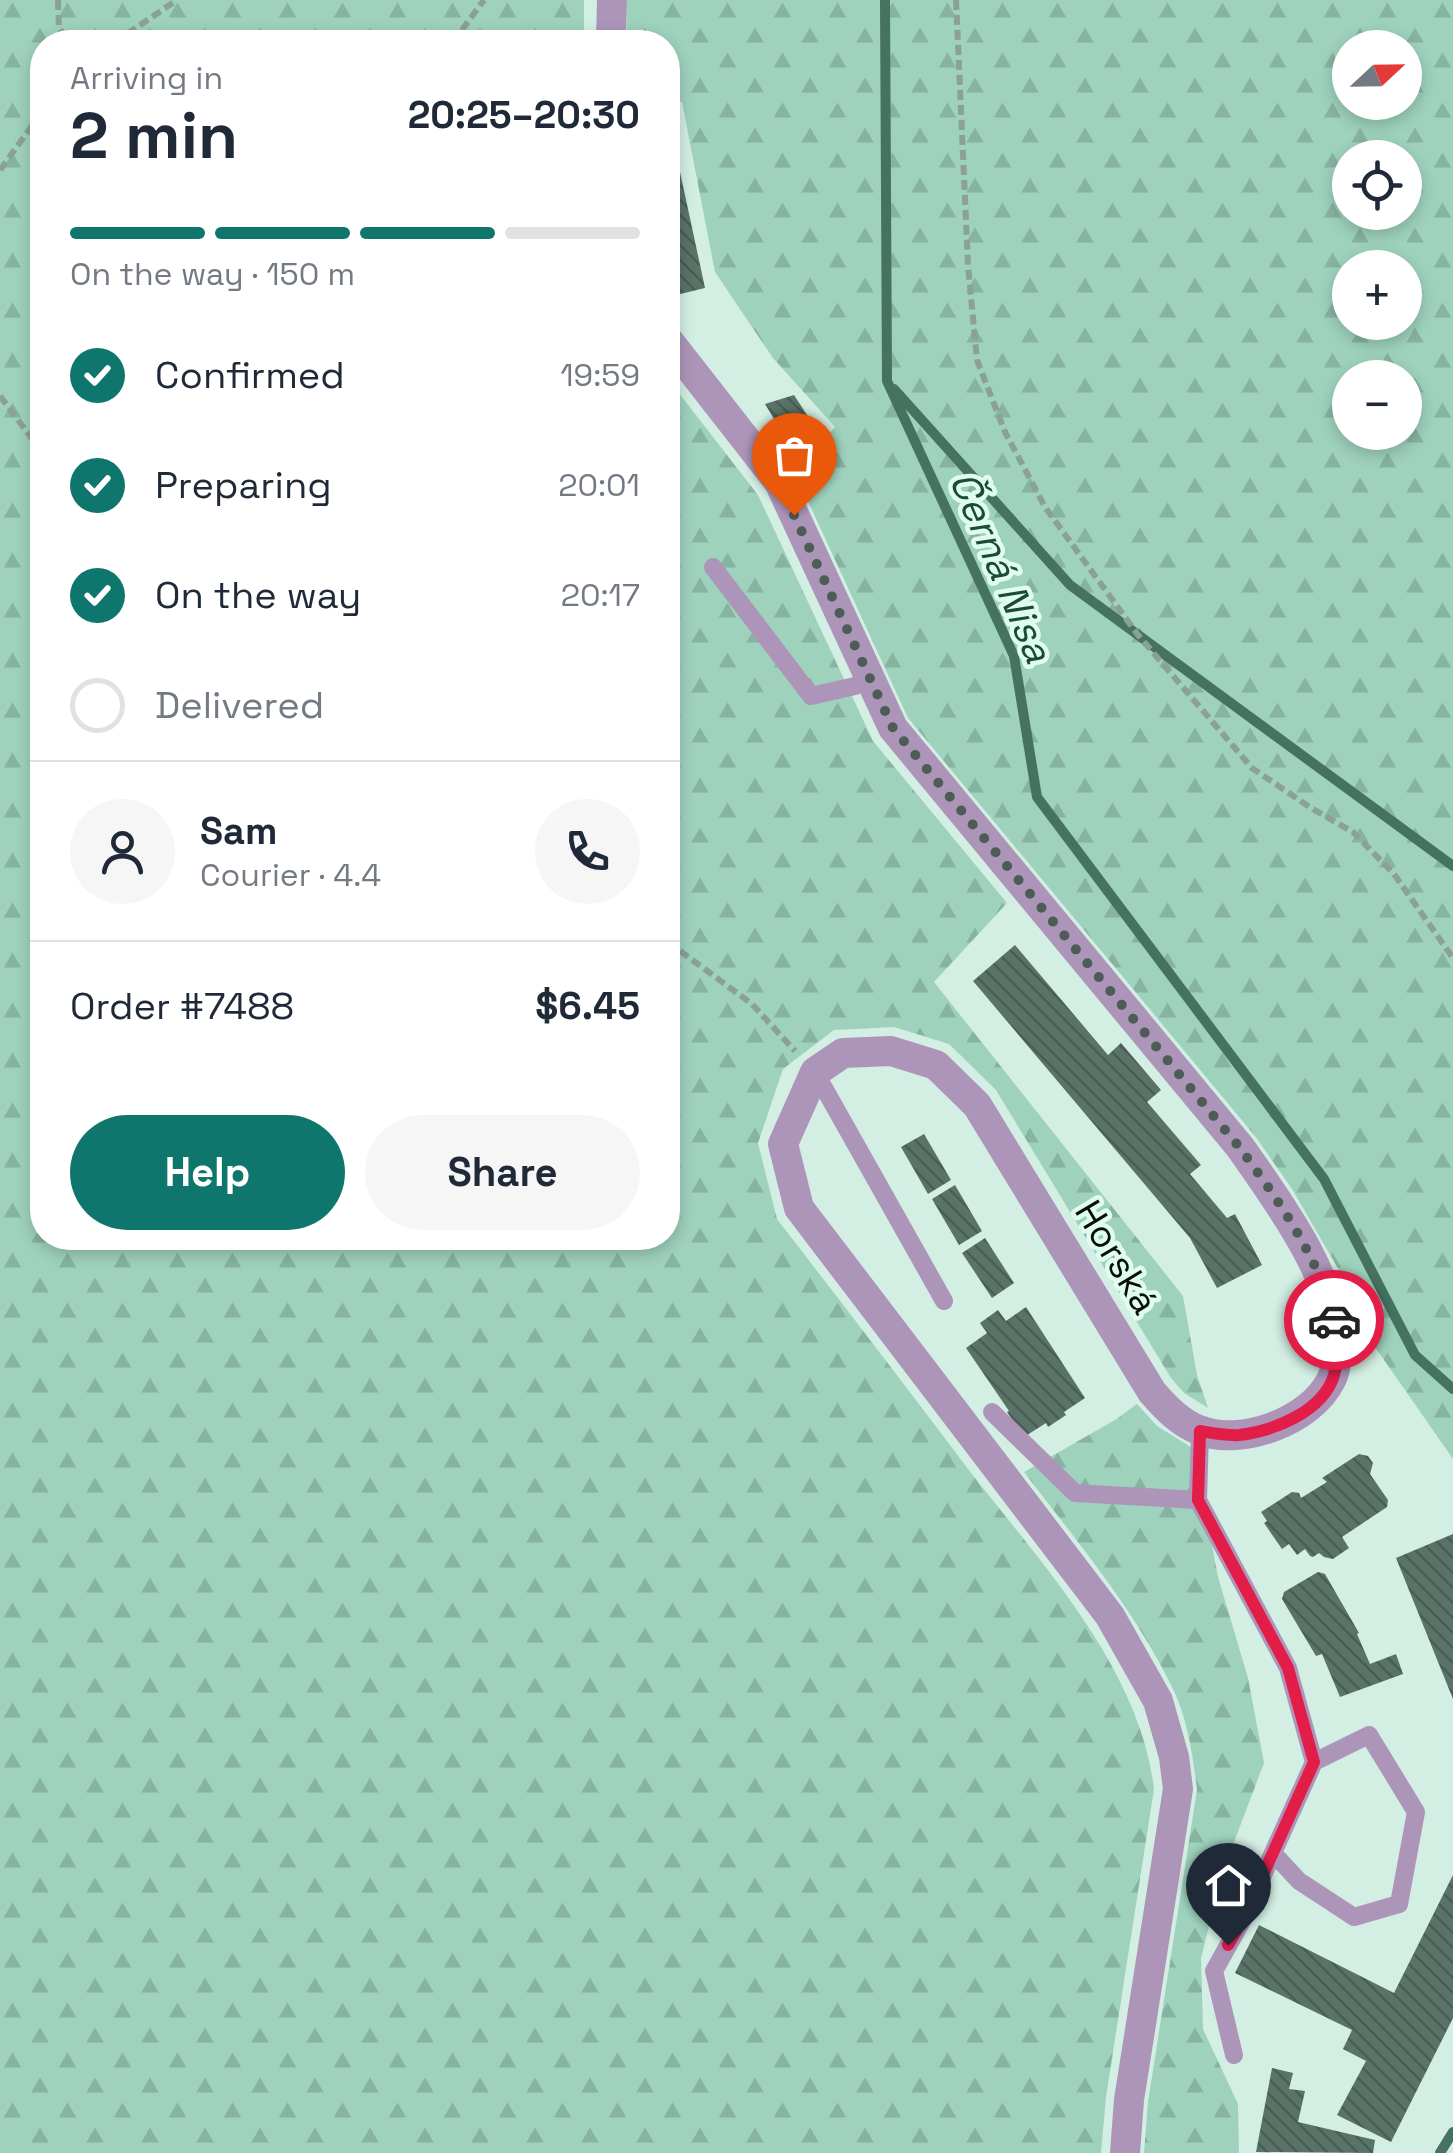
<!DOCTYPE html>
<meta charset="utf-8">
<style>
:root{--surface:#fff;--page:#f6f6f7;--text:#1f2937;--muted:#747a83;--line:#e0e1e3;--accent:#0f766e}
body{margin:0;font-family:"Space Grotesk",sans-serif;background:var(--page);color:var(--text);height:100vh;display:flex;flex-direction:column;font-size:38px;white-space:nowrap}
*{box-sizing:border-box;margin:0}
p{font-size:32px;color:var(--muted)}
.icon{flex:none;width:55px;height:55px;fill:none;stroke:currentColor;stroke-width:2;stroke-linecap:round;stroke-linejoin:round}
.map{position:relative;flex:1;overflow:hidden}
.details{position:absolute;left:30px;top:30px;width:650px;height:1220px;display:flex;flex-direction:column;background:var(--surface);border-radius:40px;box-shadow:0 5px 15px #0003}
.details>*{flex:none}
.needle{width:65px;rotate:68deg}
.controls{position:absolute;left:1332px;top:30px;display:grid;gap:20px}
.controls a{display:grid;place-items:center;width:90px;height:90px;border-radius:50%;background:var(--surface);box-shadow:0 5px 15px #0003;font-size:50px}
.pin{position:absolute;display:grid;place-items:center;width:85px;height:85px;color:#fff;margin:-102px -42px;border-radius:50% 50% 50% 0;rotate:-45deg;box-shadow:0 0 10px #0007}
.pin .icon{rotate:45deg}
.courier{position:absolute;display:grid;place-items:center;width:100px;height:100px;margin:-50px;border:8px solid #e11d48;border-radius:50%;background:#fff;color:#222;box-shadow:0 2px 12px #0007}
.headline em{font-style:normal;font-weight:700}
.headline div{display:flex;flex-direction:column-reverse}
.headline{display:flex;align-items:center;justify-content:space-between;height:170px;padding:0 40px}
h1{font-size:65px;font-weight:700;line-height:75px}
.bar{display:grid;grid-template-columns:repeat(4,1fr);gap:15px 10px;align-content:center;height:120px;padding:0 40px}
.bar i{height:12px;border-radius:8px;background:var(--line)}
.bar .selected{background:var(--accent)}
.bar p{grid-column:span 4}
.line{display:flex;align-items:center;gap:25px;padding:0 40px;border-top:2px solid var(--line)}
.line div{flex:1}
.round{display:grid;place-items:center;flex:none;width:105px;height:105px;border-radius:52px;background:var(--page)}
ol{padding:0 40px;list-style:none}
li{display:flex;align-items:center;gap:30px;height:110px}
li p{margin-inline-start:auto}
li .icon{padding:10px;border-radius:50%;background:var(--accent);color:#fff;stroke-width:4}
li:last-child{color:var(--muted)}
li i{width:55px;height:55px;border:5px solid var(--line);border-radius:50%}
.cta{display:flex;gap:20px;margin-top:auto;padding:20px 40px}
.cta a{flex:1;height:115px;border-radius:60px;background:var(--accent);color:#fff;font-size:40px;font-weight:700;line-height:115px;text-align:center}
.cta a+a{background:var(--page);color:var(--text)}
.map>svg:first-child{display:block}
.forest{fill:url(#forest-firs);fill-rule:evenodd}
.lines{fill:none;stroke-linecap:round;stroke-linejoin:round}
.stream{stroke:#467261;stroke-width:10}
.building{fill:url(#building-back-hatch)}
.path{stroke:#8ba097;stroke-width:6;stroke-dasharray:10 5;stroke-linecap:butt}
.service{stroke:#ad95ba;stroke-width:18}
.tertiary{stroke:#ad95ba;stroke-width:30}
.done{stroke:#4d5c56;stroke-width:10;stroke-dasharray:0 18}
.route{stroke:#e11d48;stroke-width:12}
.labels{text-anchor:middle;dominant-baseline:central;stroke-width:9;stroke-linejoin:round;paint-order:stroke}
.street-label{font-size:38px;fill:#050e0a;stroke:#e0fcef}
.water-label{font-size:40px;font-style:italic;fill:#1a4b3a;stroke:#e0fcef}
</style>
<div class="map">
<svg width="1453" height="2153" viewBox="0 0 1453 2153">
<defs>
<pattern id="forest-firs" width="22" height="20" patternUnits="userSpaceOnUse" patternTransform="scale(2.5)"><rect width="22" height="20" fill="#9ed2bd"/><path d="M5 1l3.5 6h-7zM16 11l3.5 6h-7z" fill="#87b3a1"/></pattern>
<pattern id="building-back-hatch" width="6" height="6" patternUnits="userSpaceOnUse" patternTransform="scale(2.5)"><rect width="6" height="6" fill="#5a7368"/><path d="M-1 5l2 2M0 0l6 6M5-1l2 2" fill="none" stroke="#485d54"/></pattern>
</defs>
<rect width="100%" height="100%" fill="#d3eee2"/>
<!-- forest -->
<path class="forest" d="M0 0H584V42H42V1238H668V379L758 495 873 741 1007 903 934 982 1183 1296 1197 1375 1208 1408 1184 1393 1171 1378 996 1090 949 1044 894 1027 834 1030 783 1069 758 1143 777 1219C841 1302 905 1385 968 1469 1040 1562 1140 1668 1154 1789L1106 2097 1101 2153H0Z
M627 0H1453V1459L1352 1314 1340 1272 1292 1189 1255 1136 908 718 795 473 835 427 773 358 715 272 682 102H668V42H627ZM1350 48H1405V102H1350ZM1350 158H1405V212H1350ZM1350 268H1405V322H1350ZM1350 378H1405V432H1350Z
M1137 1404 1157 1426 1194 1449 1218 1577 1248 1678 1264 1763 1223 1871 1201 1958 1203 2029 1238 2104 1239 2153H1144L1148 2102 1197 1790C1193 1757 1188 1721 1174 1691 1136 1611 1078 1543 1024 1472L1115 1420Z"/>
<g class="lines">
<!-- stream -->
<path class="stream" d="M885 0 887 381 1014 656 1037 797 1324 1179 1415 1355 1453 1389
M894 389 1070 585 1453 866
M1440 2153 1453 2132"/>
</g>
<!-- building -->
<path class="building" d="M674 144 705 288 668 297V145Z
M794 395 813 424 786 439 765 404Z
M1015 945 1108 1055 1121 1043 1161 1090 1147 1102 1201 1165 1190 1174 1227 1218 1235 1214 1262 1265 1217 1288 1190 1238 973 981Z
M924 1134 951 1180 928 1194 901 1147Z
M955 1185 982 1231 959 1245 932 1199Z
M985 1238 1014 1283 992 1298 962 1253Z
M1026 1307 1085 1398 1064 1412 1066 1415 1048 1427 1046 1423 1024 1437 1007 1412 1009 1411 966 1348 987 1333 980 1323 998 1310 1006 1321Z
M1359 1454 1368 1456 1373 1463 1370 1474 1388 1500 1387 1507 1342 1537 1349 1548 1333 1559 1324 1557 1319 1553 1313 1557 1310 1556 1305 1549 1297 1555 1289 1544 1282 1549 1264 1523 1267 1521 1261 1512 1292 1492 1299 1493 1301 1498 1327 1482 1322 1478Z
M1453 1534V1699L1396 1558Z
M1318 1572 1325 1574 1359 1633 1357 1634 1370 1664 1396 1654 1403 1674 1340 1697 1322 1654 1316 1656 1282 1599 1284 1592Z
M1453 1875V2018L1391 2142 1337 2115 1366 2061 1343 2049 1352 2030 1235 1973 1259 1925 1394 1993Z
M1272 2068 1293 2073 1289 2089 1305 2091 1298 2122 1375 2140 1373 2153 1256 2152Z"/>
<g class="lines">
<!-- path -->
<path class="path" d="M58 0 59 28 69 42
M956 0 968 265 977 360 1005 432 1045 507 1138 635 1252 768 1311 808 1353 832 1394 874 1453 958
M115 42 177 0
M453 42 484 0
M0 170 42 112
M0 396 42 452
M668 942 752 1004 795 1051"/>
<!-- service -->
<path class="service" d="M713 567 811 696 855 686 870 678
M815 1072 944 1301
M992 1412 1075 1493 1198 1500
M1200 1431 1198 1500 1288 1668 1314 1762 1243 1919 1214 1971 1234 2055
M1273 1853 1299 1881 1354 1917 1399 1904 1416 1812 1369 1735 1314 1762"/>
<!-- tertiary -->
<path class="tertiary" d="M611 42 612 0
M668 340 779 482 893 728 1240 1147C1278 1201 1339 1283 1337 1351 1337 1360 1335 1373 1331 1380 1311 1421 1241 1447 1199 1430 1180 1423 1165 1407 1152 1392L977 1105 936 1065 891 1051 843 1053 815 1072 783 1144 799 1208 1110 1616 1158 1701 1174 1757 1178 1789 1129 2100 1125 2153"/>
</g>
<g class="lines">
<!-- done -->
<path class="done" d="M794 515 893 728 1240 1148C1278 1200 1319 1257 1334 1320"/>
<!-- route -->
<path class="route" d="M1228 1945 1243 1919 1314 1762 1288 1668 1198 1500 1200 1431C1212 1433 1226 1436 1239 1435 1273 1431 1323 1412 1334 1375 1339 1357 1336 1339 1334 1320"/>
</g>
<g class="labels">
<!-- street labels -->
<g class="street-label">
<text transform="translate(1117 1257) rotate(59)">Horská</text>
</g>
<!-- water labels -->
<g class="water-label">
<text transform="translate(1001 567) rotate(67)">Černá Nisa</text>
</g>
</g>
</svg>
<div class="controls">
<a><svg class="needle" viewBox="-14 -14 28 28"><path d="M0-13l5 13h-10z" fill="#e53935"/><path d="M0 13l5-13h-10z" fill="#747a83"/></svg></a>
<a><svg class="icon" aria-label="locate" viewBox="0 0 24 24"><circle cx="12" cy="12" r="6"/><path d="M12 2v4M12 18v4M2 12h4M18 12h4"/></svg></a>
<a>+</a>
<a>−</a>
</div>
<div class="pin" style="left:794px;top:515px;background:#ea580c"><svg class="icon" aria-label="bag" viewBox="0 0 24 24"><path d="M5 8h14l-1 12H6zM9 8a3 3 0 0 1 6 0"/></svg></div>
<div class="pin" style="left:1228px;top:1945px;background:#1f2937"><svg class="icon" aria-label="home" viewBox="0 0 24 24"><path d="M3 11l9-7 9 7M6 9v11h12V9"/></svg></div>
<div class="courier" style="left:1334px;top:1320px"><svg class="icon" aria-label="car" viewBox="0 0 24 24"><path d="M5 17H2v-5l4-1 3-4h7l3 4 3 1v5h-3M9 17h6M6 11h13"/><circle cx="7" cy="17" r="2"/><circle cx="17" cy="17" r="2"/></svg></div>
<section class="details">
<div class="headline"><div><h1>2 min</h1><p>Arriving in</p></div><em>20:25–20:30</em></div>
<div class="bar"><i class="selected"></i><i class="selected"></i><i class="selected"></i><i></i><p>On the way · 150 m</p></div>
<ol>
<li><svg class="icon" aria-label="check" viewBox="0 0 24 24"><path d="M5 12l5 5 9-10"/></svg>Confirmed<p>19:59</p></li>
<li><svg class="icon" aria-label="check" viewBox="0 0 24 24"><path d="M5 12l5 5 9-10"/></svg>Preparing<p>20:01</p></li>
<li><svg class="icon" aria-label="check" viewBox="0 0 24 24"><path d="M5 12l5 5 9-10"/></svg>On the way<p>20:17</p></li>
<li><i></i>Delivered</li>
</ol>
<div class="line" style="height:180px"><a class="round"><svg class="icon" aria-label="person" viewBox="0 0 24 24"><circle cx="12" cy="8" r="4"/><path d="M4 21q1-7 8-7t8 7"/></svg></a><div><b>Sam</b><p>Courier · 4.4</p></div><a class="round"><svg class="icon" aria-label="phone" viewBox="0 0 24 24"><path d="M5 4h4l2 5-3 2q2 4 5 5l2-3 5 2v4C11 20 4 13 5 4z"/></svg></a></div>
<div class="line" style="height:130px"><div>Order #7488</div><b>$6.45</b></div>
<div class="cta"><a>Help</a><a>Share</a></div>
</section>
</div>
